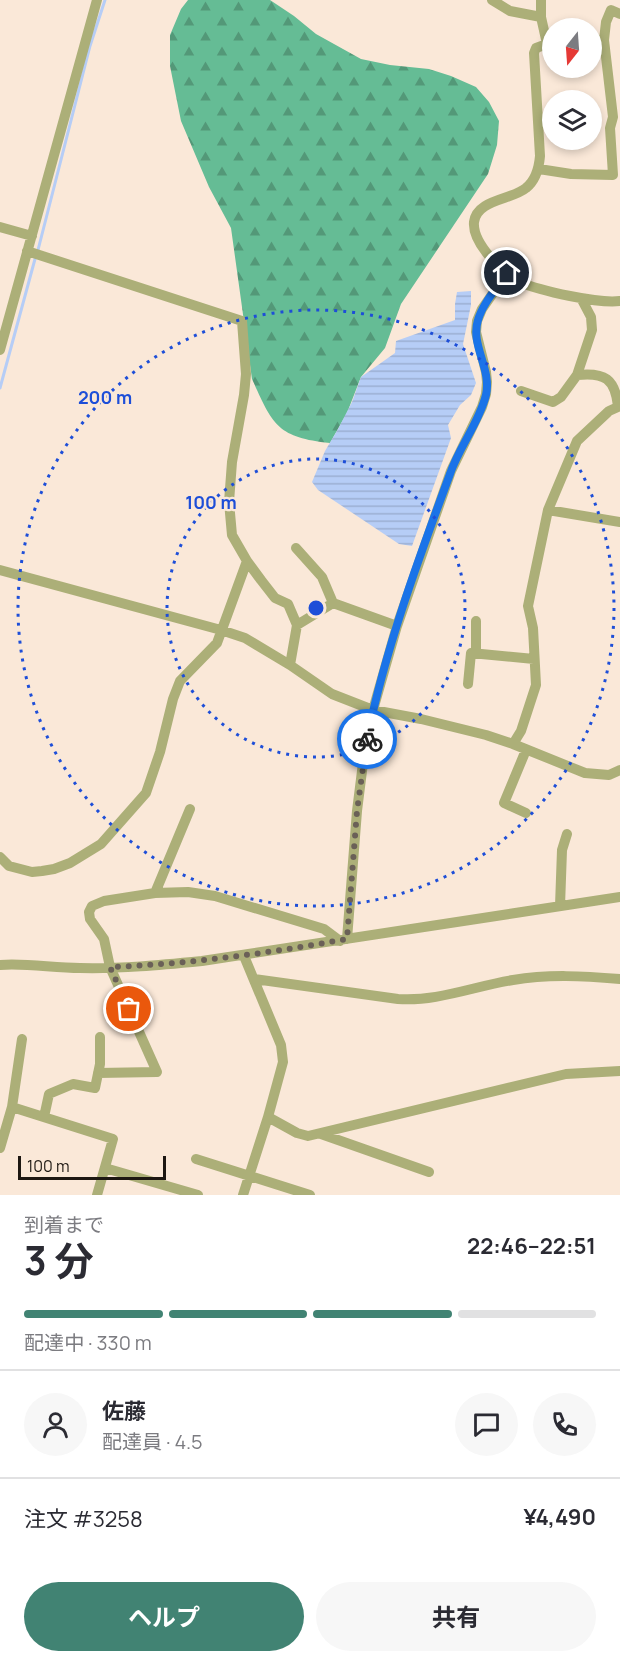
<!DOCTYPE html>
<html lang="ja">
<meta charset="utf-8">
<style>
:root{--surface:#fff;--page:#f7f7f7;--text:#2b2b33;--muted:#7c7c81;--line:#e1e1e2;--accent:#418373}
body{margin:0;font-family:Manrope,"Noto Sans JP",sans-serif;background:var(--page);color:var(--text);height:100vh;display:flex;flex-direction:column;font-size:22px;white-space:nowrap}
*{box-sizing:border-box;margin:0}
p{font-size:20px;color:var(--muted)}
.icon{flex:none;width:33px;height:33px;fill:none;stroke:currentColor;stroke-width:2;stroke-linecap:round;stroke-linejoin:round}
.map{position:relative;height:1195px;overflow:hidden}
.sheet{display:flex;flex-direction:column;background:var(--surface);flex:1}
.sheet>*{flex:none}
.needle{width:39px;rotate:197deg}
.buttons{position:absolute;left:542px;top:18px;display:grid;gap:12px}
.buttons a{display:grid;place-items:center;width:60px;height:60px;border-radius:50%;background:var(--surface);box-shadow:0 3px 9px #0003;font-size:30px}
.scale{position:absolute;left:18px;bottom:15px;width:148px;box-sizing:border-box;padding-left:6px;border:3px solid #1d1712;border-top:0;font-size:16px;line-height:21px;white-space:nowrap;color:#1d1712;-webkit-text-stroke:4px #fae8d8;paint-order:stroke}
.pin{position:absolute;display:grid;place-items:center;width:51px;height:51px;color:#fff;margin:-26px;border:3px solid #fff;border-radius:50%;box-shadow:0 2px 6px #0007}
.courier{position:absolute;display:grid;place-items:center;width:60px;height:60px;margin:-30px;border:4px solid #1a73e8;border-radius:50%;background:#fff;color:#222;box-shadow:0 2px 8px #0007}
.overview em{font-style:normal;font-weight:700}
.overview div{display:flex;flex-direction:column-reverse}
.overview{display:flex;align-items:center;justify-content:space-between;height:102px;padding:0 24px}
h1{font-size:39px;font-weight:700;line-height:45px}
.bar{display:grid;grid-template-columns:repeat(4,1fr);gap:9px 6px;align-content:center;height:72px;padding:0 24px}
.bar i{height:8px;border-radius:4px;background:var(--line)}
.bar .current{background:var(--accent)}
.bar p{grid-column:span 4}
.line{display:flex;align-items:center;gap:15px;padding:0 24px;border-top:2px solid var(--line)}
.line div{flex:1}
.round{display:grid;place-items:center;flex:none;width:63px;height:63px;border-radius:32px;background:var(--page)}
.action{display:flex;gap:12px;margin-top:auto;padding:12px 24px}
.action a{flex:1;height:69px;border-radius:36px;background:var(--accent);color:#fff;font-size:24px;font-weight:700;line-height:69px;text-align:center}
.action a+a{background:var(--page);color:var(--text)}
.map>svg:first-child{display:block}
.forest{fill:url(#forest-firs)}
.water{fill:url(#water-rules)}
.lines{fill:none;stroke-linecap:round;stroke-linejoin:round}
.stream{stroke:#b6cdf6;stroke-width:3}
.minor{stroke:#acaf78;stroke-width:10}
.done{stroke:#6a6057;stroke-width:6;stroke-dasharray:0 10.8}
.route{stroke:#1a73e8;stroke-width:8}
.ring{fill:none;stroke:#1d4ed8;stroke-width:3;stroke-dasharray:3 6}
.centre{fill:#1d4ed8;stroke:#fae8d8;stroke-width:3}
.ring-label{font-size:18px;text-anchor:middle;font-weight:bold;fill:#1d4ed8;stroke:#fae8d8;stroke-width:4.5;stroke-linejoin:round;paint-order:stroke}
</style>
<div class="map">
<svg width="620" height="1195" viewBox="0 0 620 1195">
<defs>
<pattern id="forest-firs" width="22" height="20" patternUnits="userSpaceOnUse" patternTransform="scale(1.5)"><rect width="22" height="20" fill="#65bc95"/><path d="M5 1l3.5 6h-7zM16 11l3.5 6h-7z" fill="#539878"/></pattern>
<pattern id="water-rules" width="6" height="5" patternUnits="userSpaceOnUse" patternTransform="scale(1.5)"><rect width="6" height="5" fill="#b6cdf6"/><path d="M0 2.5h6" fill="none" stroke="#9cafd2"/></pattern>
</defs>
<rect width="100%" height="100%" fill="#fae8d8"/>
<!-- forest -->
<path class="forest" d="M188 0H270L294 16 316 34 361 59 390 65 429 69 451 76 476 87 489 102 499 121 497 145 488 174 401 304 385 348 361 377 347 413 330 443C277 437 273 425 252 379L231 228 209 187 181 121 170 66V35L181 9Z"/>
<!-- water -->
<path class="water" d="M471 291V305L463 344 476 383 471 395 460 405 448 425 451 438 412 546 399 544 318 490 312 482 325 451 338 429 352 402 361 377 395 353 396 341 455 320V304L457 292Z"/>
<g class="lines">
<!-- stream -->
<path class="stream" d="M38 250 90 46 105 0
M0 388 35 259"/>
<!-- minor -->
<path class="minor" d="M492 0 510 11 541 17
M541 0V17L547 44 536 48 534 53 540 156C539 168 536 180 526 188 512 200 477 199 474 222 472 243 503 274 520 282 540 291 600 304 620 301
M591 41 604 40 606 22 611 10 620 14
M539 169 571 174 613 175 610 128 613 117 604 40
M0 227 32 236
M27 251 242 321 246 374 244 395 232 462 229 502 232 535 247 561 261 580 275 598 288 604 297 625 290 665
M0 350 97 0
M577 375 592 330 591 317 581 298
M521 391 553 402 561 397 577 375C605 372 615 379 618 406
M548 510 577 441 609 411 620 406
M296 548 322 577 333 603
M0 570 221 630 245 638 290 665 332 694 373 710 421 719 486 735 513 744 585 773 609 775 620 770
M297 625 333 603 397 626
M476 654V621
M468 684 471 653 534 659
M513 744 521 731 536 685 533 628 528 606 548 510 620 522
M526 813 504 803 526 750
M0 857 9 866 32 872 42 871 54 869 70 863 101 844 146 793 160 752 173 699 180 681 217 643 247 561
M155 893 190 809
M560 906 562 850 567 834
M347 939 357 811 365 747 373 710 397 626 451 471 482 407 486 394 487 382 486 372 476 332 477 321 482 309 507 273
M0 965C27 963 53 968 80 968 120 969 161 965 202 961L620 897
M254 979 398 999C436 1002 475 986 513 980 548 974 584 976 620 979
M98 1073 157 1072 110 967 104 939 90 919 89 912 92 906 104 901 155 893 188 892 215 896 324 929 340 941
M12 1107 22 1039
M44 1117 49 1094 73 1084 95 1088 100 1064V1037
M268 1117 297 1133 308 1136 566 1074 620 1071
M321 1134 429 1172
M0 1148 12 1107 113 1139 97 1195
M196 1159 310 1195
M105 1168 198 1195
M243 1195 268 1117 283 1062 281 1045 244 956"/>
</g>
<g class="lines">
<!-- done -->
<path class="done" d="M129 1009 110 967C190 964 269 953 347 939L357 811 367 739"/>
<!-- route -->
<path class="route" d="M367 739C385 650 418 560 450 474 459 447 479 423 486 395 492 369 470 345 478 320 483 303 497 288 507 273"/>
</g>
<!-- distance rings -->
<g class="ring">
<circle cx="316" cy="608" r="149"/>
<circle cx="316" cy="608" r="298"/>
</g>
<circle cx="316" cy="608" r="9" class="centre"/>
<g class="ring-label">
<text x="105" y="404">200 m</text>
<text x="211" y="509">100 m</text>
</g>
</svg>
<div class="buttons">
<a><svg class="needle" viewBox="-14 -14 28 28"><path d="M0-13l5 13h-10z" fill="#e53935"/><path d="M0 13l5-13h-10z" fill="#7c7c81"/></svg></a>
<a><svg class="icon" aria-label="layers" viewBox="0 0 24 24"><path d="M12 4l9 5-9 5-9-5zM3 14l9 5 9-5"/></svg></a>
</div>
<div class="scale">100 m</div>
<div class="pin" style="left:129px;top:1009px;background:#ea580c"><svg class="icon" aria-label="bag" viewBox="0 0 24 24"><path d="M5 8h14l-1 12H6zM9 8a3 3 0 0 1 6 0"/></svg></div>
<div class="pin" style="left:507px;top:273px;background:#1f2937"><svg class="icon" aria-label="home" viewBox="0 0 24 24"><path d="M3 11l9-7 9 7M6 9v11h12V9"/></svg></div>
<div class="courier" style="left:367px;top:739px"><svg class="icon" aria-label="bike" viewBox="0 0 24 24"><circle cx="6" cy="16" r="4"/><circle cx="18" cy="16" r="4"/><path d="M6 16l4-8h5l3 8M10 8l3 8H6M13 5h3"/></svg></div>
</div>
<section class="sheet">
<div class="overview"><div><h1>3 分</h1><p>到着まで</p></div><em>22:46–22:51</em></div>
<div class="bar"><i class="current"></i><i class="current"></i><i class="current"></i><i></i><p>配達中 · 330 m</p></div>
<div class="line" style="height:108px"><a class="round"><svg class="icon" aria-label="person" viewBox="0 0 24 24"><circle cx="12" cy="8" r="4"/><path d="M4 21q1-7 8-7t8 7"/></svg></a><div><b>佐藤</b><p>配達員 · 4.5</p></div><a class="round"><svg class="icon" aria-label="chat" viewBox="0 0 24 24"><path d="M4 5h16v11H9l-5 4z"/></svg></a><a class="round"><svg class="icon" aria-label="phone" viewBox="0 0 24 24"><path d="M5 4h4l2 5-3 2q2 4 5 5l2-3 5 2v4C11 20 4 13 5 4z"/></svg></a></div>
<div class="line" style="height:78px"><div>注文 #3258</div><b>¥4,490</b></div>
<div class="action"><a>ヘルプ</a><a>共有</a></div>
</section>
